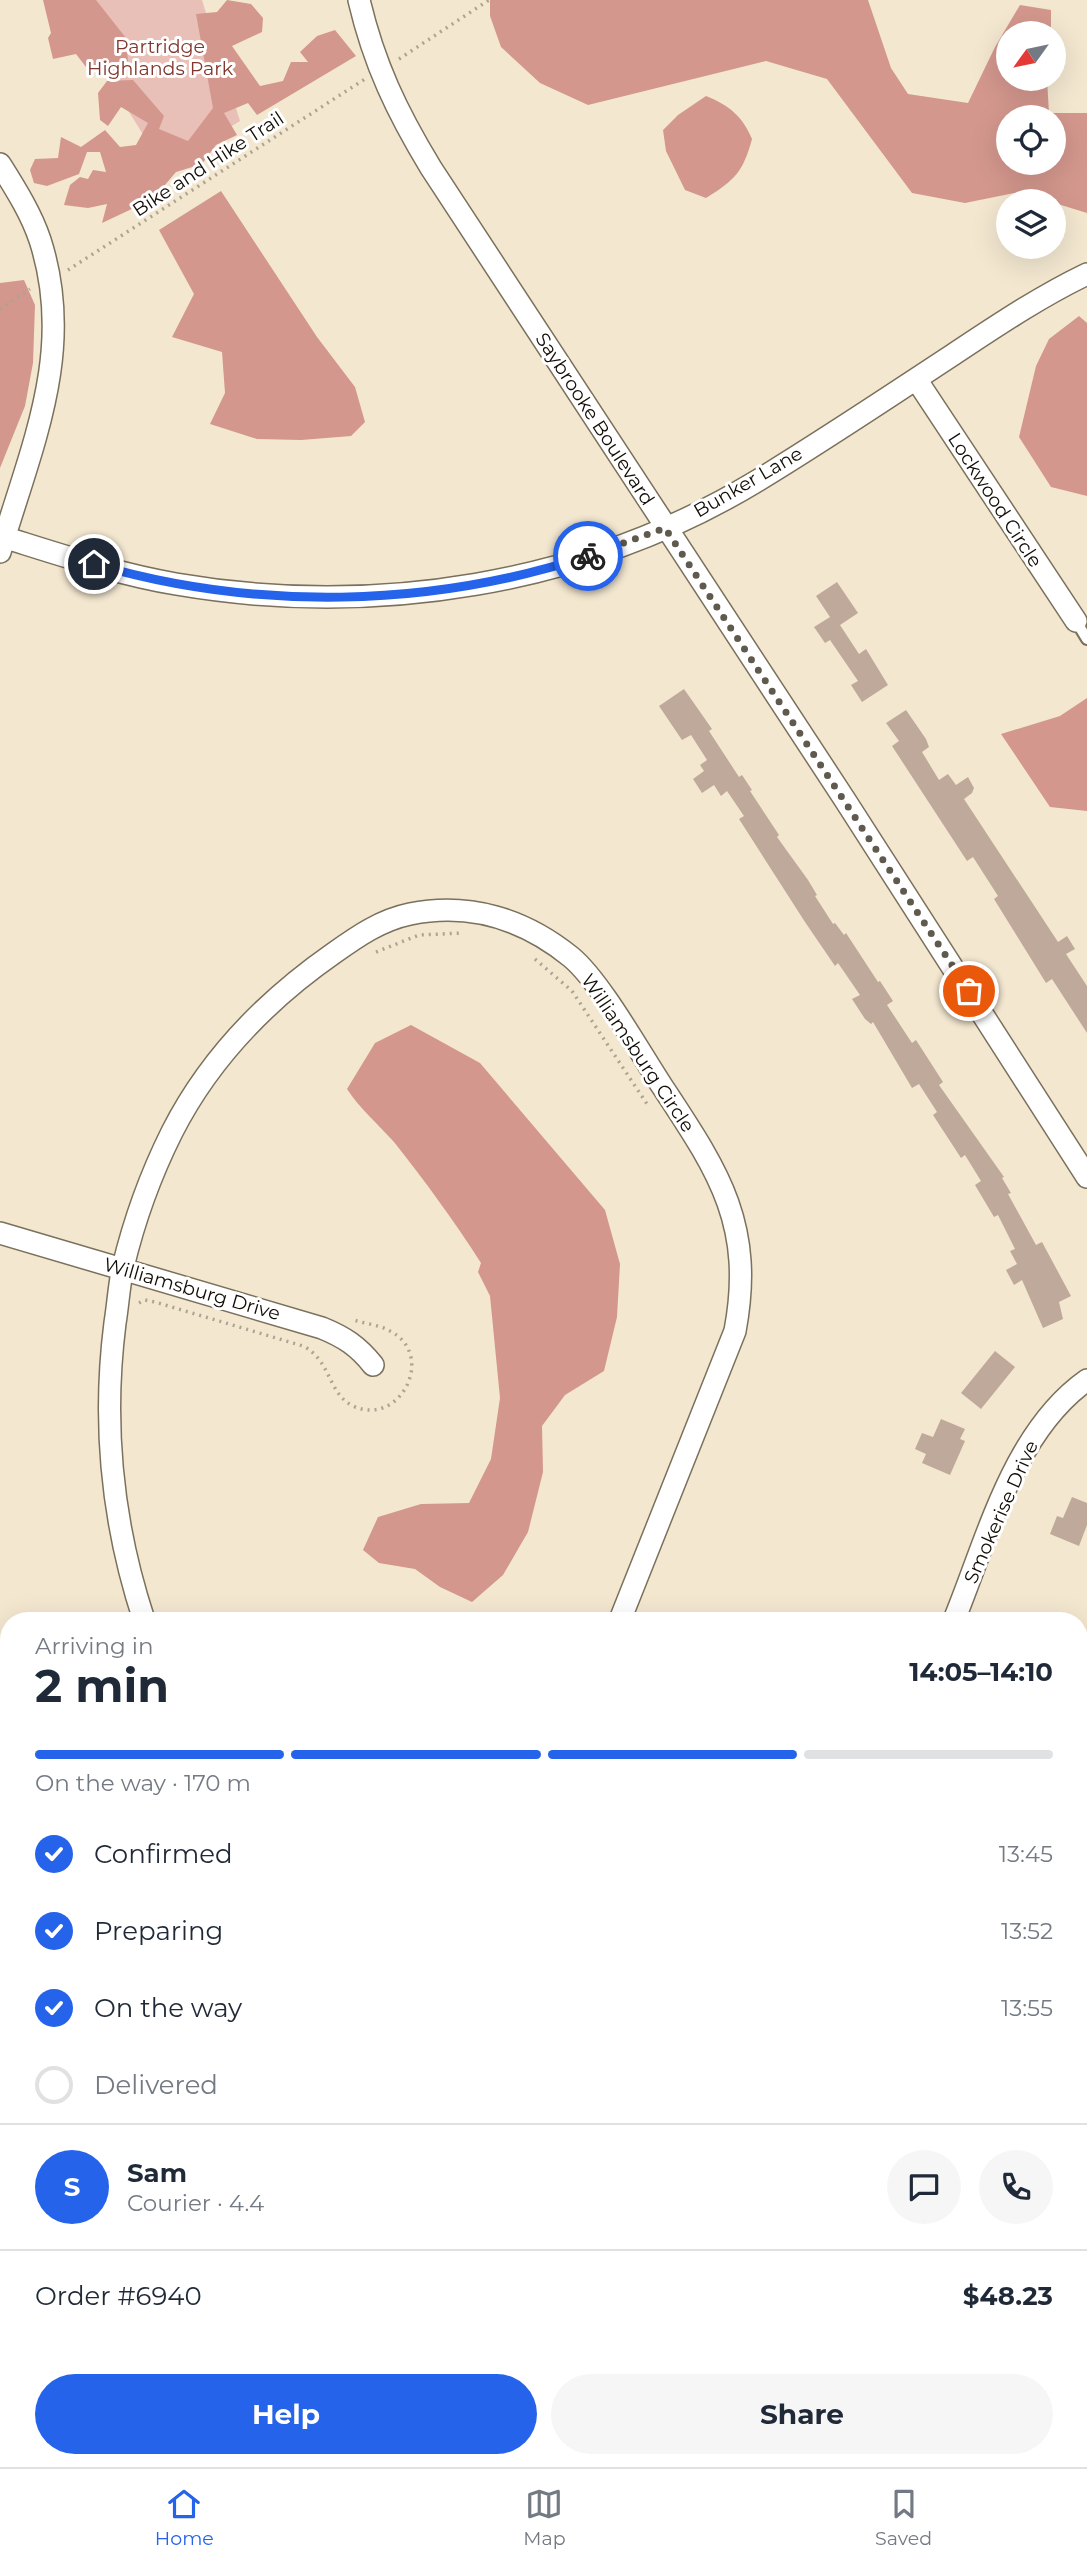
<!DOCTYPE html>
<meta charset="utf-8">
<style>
:root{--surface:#fff;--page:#f6f6f7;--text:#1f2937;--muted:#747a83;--line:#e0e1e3;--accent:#2563eb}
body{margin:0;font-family:Montserrat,sans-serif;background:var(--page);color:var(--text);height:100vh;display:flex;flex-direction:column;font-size:26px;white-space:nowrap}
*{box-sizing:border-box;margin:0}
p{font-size:23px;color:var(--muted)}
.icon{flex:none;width:38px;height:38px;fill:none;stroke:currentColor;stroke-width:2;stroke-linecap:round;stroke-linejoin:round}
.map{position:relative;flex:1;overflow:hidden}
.details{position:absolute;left:0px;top:1612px;width:1088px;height:856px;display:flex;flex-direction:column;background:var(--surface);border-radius:28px 28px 0 0;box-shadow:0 7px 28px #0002}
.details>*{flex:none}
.needle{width:46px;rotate:237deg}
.controls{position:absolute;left:996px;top:21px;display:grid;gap:14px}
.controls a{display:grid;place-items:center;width:70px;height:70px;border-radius:50%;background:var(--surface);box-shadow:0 7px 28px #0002;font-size:35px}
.pin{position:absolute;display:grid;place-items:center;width:60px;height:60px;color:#fff;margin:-30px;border:4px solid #fff;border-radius:50%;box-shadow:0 2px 7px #0007}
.courier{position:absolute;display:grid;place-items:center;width:70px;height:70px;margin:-35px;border:5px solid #2563eb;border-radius:50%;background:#fff;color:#222;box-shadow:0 2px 9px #0007}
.summary em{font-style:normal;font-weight:700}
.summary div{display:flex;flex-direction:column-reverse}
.summary{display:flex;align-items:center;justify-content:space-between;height:119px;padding:0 35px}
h1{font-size:46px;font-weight:700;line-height:52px}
.bar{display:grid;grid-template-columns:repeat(4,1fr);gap:10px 7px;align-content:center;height:84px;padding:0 35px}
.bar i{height:9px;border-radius:5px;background:var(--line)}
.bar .active{background:var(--accent)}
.bar p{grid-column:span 4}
.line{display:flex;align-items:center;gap:18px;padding:0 35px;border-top:2px solid var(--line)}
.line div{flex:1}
.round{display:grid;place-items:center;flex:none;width:74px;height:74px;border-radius:37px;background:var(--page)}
ol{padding:0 35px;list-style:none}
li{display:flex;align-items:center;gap:21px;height:77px}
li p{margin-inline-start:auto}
li .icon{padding:7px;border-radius:50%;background:var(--accent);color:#fff;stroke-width:4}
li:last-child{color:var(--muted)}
li i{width:38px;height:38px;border:4px solid var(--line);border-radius:50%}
.cta{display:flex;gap:14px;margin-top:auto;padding:14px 35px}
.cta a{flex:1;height:80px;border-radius:42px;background:var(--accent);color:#fff;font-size:28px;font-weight:700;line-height:80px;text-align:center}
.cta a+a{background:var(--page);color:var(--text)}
.dock{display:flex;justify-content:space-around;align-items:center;height:98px;border-top:2px solid var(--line);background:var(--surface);font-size:19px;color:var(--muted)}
.dock a{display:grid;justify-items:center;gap:4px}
.dock .active{color:var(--accent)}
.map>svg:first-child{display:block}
.green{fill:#e9c0b8}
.forest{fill:#d3978d;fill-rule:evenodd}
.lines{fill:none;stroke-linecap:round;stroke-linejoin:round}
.stream{stroke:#7b926f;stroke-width:6}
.building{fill:#bfa99a}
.service-casing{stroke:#7a705c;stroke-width:14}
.minor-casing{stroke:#7a705c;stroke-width:24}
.path{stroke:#ada391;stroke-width:3.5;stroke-dasharray:2 5;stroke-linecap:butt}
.service{stroke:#fff;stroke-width:10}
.minor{stroke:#fff;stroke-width:21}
.done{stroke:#60594d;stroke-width:7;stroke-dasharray:0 12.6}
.route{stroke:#2563eb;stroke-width:9}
.labels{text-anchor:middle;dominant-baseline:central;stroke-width:6;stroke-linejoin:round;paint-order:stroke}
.park-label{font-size:19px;fill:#80362c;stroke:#fff}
.street-label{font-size:19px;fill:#110d06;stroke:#fff}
</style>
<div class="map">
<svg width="1087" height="2467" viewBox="0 0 1087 2467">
<rect width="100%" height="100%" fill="#f3e7d0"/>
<!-- green -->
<path class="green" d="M59 0H202L240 121 164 168Z"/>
<!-- forest -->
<path class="forest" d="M43 0H96L126 38 128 61 86 67 76 54 53 59 48 38 51 33Z
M227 0 251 4 263 18 262 32 232 46 260 86 283 81 291 62H308L300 52 317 36 335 30 356 56 257 115 248 103 224 113 237 135 216 145 202 164 176 172 153 199 102 223 107 204 88 208 64 205 70 185 80 177 88 179 93 170 106 172 100 152H87L79 174 47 186 34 183 30 170 35 159 58 158 61 137 81 147 105 130 120 147 136 145 148 123 121 107 108 126 100 120 98 93 107 81 133 80 164 116 159 129 188 141 213 108 196 14 217 12Z
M490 0H868L891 68 908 94 968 103 995 47 1020 5 1051 10V33H1008V79H1047L1049 113H1087V213L1019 192 965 203 912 193 827 79 766 61 588 105 540 83 501 47 490 16ZM1008 117H1054V163H1008Z
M706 96C729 105 743 117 752 139 743 172 735 180 706 198L685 190 666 151 663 130 678 115Z
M221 191 317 337 355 387 365 422 351 436 301 440 257 439 210 424 225 393 222 352 172 337 194 294 159 230Z
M24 280 35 305 33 363 25 406 0 468V283Z
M1079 316 1087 323V496L1051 487 1019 437 1036 366 1049 339Z
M1087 698V811L1050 807 1001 734 1060 716Z
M411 1025 480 1063 605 1210 620 1264 617 1317 604 1371 565 1395 542 1426 543 1472 528 1532 503 1575 472 1602 440 1587 415 1569 379 1563 363 1550 378 1517 421 1504 469 1503 491 1459 500 1398 490 1296 478 1272 481 1263C454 1221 425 1181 394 1142 378 1124 360 1109 347 1089L375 1043Z
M0 2190 9 2200V2459H170L177 2467H0Z"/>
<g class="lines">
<!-- stream -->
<path class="stream" d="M1080 1822 1087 1807
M1080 1928 1087 1940"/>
</g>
<!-- building -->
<path class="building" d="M837 582 858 613 840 625 859 654 866 649 888 685 862 702 851 685 858 681 830 640 825 643 814 627 830 617 816 596Z
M684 689 712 729 709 731 739 777 742 775 752 790 750 791 779 835 777 837 808 880 817 895 815 896 833 924 835 923 844 935 846 933 878 982 880 981 893 1001 887 1005 912 1043 916 1040 943 1082 939 1085 1004 1177 1002 1178 1011 1193 1008 1194 1036 1245 1042 1242 1071 1296 1059 1302 1063 1319 1043 1328 1022 1280 1014 1285 1006 1270 1017 1264 1010 1251 1015 1249 998 1215 994 1217 975 1185 981 1181 965 1155 961 1158 933 1115 937 1112 919 1084 912 1088 873 1022 871 1024 865 1019 852 999 860 995 838 963 835 966 805 922 739 819 744 816 727 791 721 796 714 785 702 793 693 779 704 771 700 765 707 760 691 735 682 740 659 706Z
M906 710 926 739 929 747 922 752 939 780 948 774 956 785 968 777 974 788 972 793 964 799 1058 942 1067 936 1075 949 1066 954 1087 986V1033L1052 979 1046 983 994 899 998 896 973 857 967 861 892 746 899 741 886 723Z
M995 1351 1015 1367 981 1409 961 1393Z
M941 1419 965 1429 960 1439 965 1441 950 1475 922 1463 926 1454 915 1449 922 1433 933 1437Z
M1072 1497 1087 1503V1525L1079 1546 1050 1534 1057 1516 1063 1518Z"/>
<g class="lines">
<!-- service casing -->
<g class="service-casing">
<path id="service" d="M1076 621 1087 639"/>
</g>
<!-- minor casing -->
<g class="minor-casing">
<path id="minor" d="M359 0C374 64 397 112 431 168L845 800 1087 1177
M0 164C15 188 31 213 40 240 76 351 31 447 0 552
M916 379 1076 621
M0 536C58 554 117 574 176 584 374 618 585 585 757 481 823 441 887 398 951 356 995 327 1039 297 1087 274
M0 1233 322 1328C344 1337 358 1346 373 1365
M144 1620C112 1523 102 1425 115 1323 118 1305 119 1285 123 1267 134 1221 151 1174 172 1132 209 1059 268 999 334 953 358 936 381 920 410 914 469 902 524 919 571 957 600 981 639 1051 662 1086 718 1171 755 1224 735 1331L620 1620
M954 1620C987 1540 1013 1432 1087 1380
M0 2013 9 2024
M1080 2288 1087 2270
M620 2459 637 2467
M278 2467 280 2459
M906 2467 910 2459"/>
</g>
<!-- path -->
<path class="path" d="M399 59 489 0
M68 270 365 79
M0 309 30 289
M376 952 419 935 463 933
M535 959 572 991 649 1107
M139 1303 145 1300 155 1302 303 1346C331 1360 328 1394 353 1406 400 1428 437 1355 390 1331 380 1325 366 1324 354 1320
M1080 2069 1087 2071
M1080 2136 1087 2138
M1080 2165 1087 2168
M1080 2212 1087 2216
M1080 2340 1087 2349
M1080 2367 1087 2372
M1080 2446 1087 2449
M989 2467 991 2459
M1014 2467 1017 2459"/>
<!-- service -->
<use href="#service" class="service"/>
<!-- minor -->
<use href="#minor" class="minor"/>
</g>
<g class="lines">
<!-- done -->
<path class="done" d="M588 556 665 528 969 991"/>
<!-- route -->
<path class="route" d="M94 564C255 611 429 608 588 556"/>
</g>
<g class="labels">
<!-- park labels -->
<g class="park-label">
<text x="160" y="46">Partridge<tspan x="160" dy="22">Highlands Park</tspan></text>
</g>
<!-- street labels -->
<g class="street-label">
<text transform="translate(208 164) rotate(-33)">Bike and Hike Trail</text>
<text transform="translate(595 419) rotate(57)">Saybrooke Boulevard</text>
<text transform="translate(748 482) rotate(-30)">Bunker Lane</text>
<text transform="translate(995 500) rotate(57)">Lockwood Circle</text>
<text transform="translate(638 1053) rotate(56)">Williamsburg Circle</text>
<text transform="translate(192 1289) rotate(16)">Williamsburg Drive</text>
<text transform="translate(1001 1512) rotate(-66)">Smokerise Drive</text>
</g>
</g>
</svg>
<div class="controls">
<a><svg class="needle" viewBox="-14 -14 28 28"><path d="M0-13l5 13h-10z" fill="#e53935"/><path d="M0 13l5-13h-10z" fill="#747a83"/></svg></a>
<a><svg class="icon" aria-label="locate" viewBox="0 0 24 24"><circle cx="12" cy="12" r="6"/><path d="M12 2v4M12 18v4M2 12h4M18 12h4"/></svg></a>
<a><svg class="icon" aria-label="layers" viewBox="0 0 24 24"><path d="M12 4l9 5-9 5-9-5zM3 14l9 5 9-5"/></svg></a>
</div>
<div class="pin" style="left:969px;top:991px;background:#ea580c"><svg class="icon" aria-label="bag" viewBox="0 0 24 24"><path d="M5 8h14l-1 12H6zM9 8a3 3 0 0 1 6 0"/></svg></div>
<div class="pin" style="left:94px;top:564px;background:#1f2937"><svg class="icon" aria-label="home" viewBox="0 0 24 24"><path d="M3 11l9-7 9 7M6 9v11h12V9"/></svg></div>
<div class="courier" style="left:588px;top:556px"><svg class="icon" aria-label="bike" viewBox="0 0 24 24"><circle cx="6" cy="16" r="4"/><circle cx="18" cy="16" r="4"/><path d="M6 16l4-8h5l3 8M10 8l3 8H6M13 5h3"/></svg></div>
<section class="details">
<div class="summary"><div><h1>2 min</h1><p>Arriving in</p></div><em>14:05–14:10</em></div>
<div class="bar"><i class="active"></i><i class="active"></i><i class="active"></i><i></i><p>On the way · 170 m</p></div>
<ol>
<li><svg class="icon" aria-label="check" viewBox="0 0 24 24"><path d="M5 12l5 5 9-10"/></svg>Confirmed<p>13:45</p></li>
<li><svg class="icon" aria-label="check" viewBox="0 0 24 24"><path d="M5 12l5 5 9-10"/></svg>Preparing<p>13:52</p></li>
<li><svg class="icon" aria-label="check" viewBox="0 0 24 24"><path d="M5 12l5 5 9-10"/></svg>On the way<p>13:55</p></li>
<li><i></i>Delivered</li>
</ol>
<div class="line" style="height:126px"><b class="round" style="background:var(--accent);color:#fff">S</b><div><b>Sam</b><p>Courier · 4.4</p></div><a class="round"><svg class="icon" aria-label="chat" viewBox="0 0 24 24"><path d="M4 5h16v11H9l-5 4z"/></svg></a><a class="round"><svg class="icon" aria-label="phone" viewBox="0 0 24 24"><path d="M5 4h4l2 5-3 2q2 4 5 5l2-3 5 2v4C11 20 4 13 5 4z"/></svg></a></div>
<div class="line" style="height:91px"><div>Order #6940</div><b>$48.23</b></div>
<div class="cta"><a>Help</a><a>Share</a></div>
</section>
</div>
<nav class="dock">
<a class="active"><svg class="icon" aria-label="home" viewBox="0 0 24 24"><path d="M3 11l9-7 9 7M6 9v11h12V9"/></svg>Home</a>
<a><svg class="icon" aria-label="map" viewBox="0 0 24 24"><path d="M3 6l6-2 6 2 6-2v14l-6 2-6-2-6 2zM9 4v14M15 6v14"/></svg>Map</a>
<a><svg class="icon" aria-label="saved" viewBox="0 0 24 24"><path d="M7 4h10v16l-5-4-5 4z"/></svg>Saved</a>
</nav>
